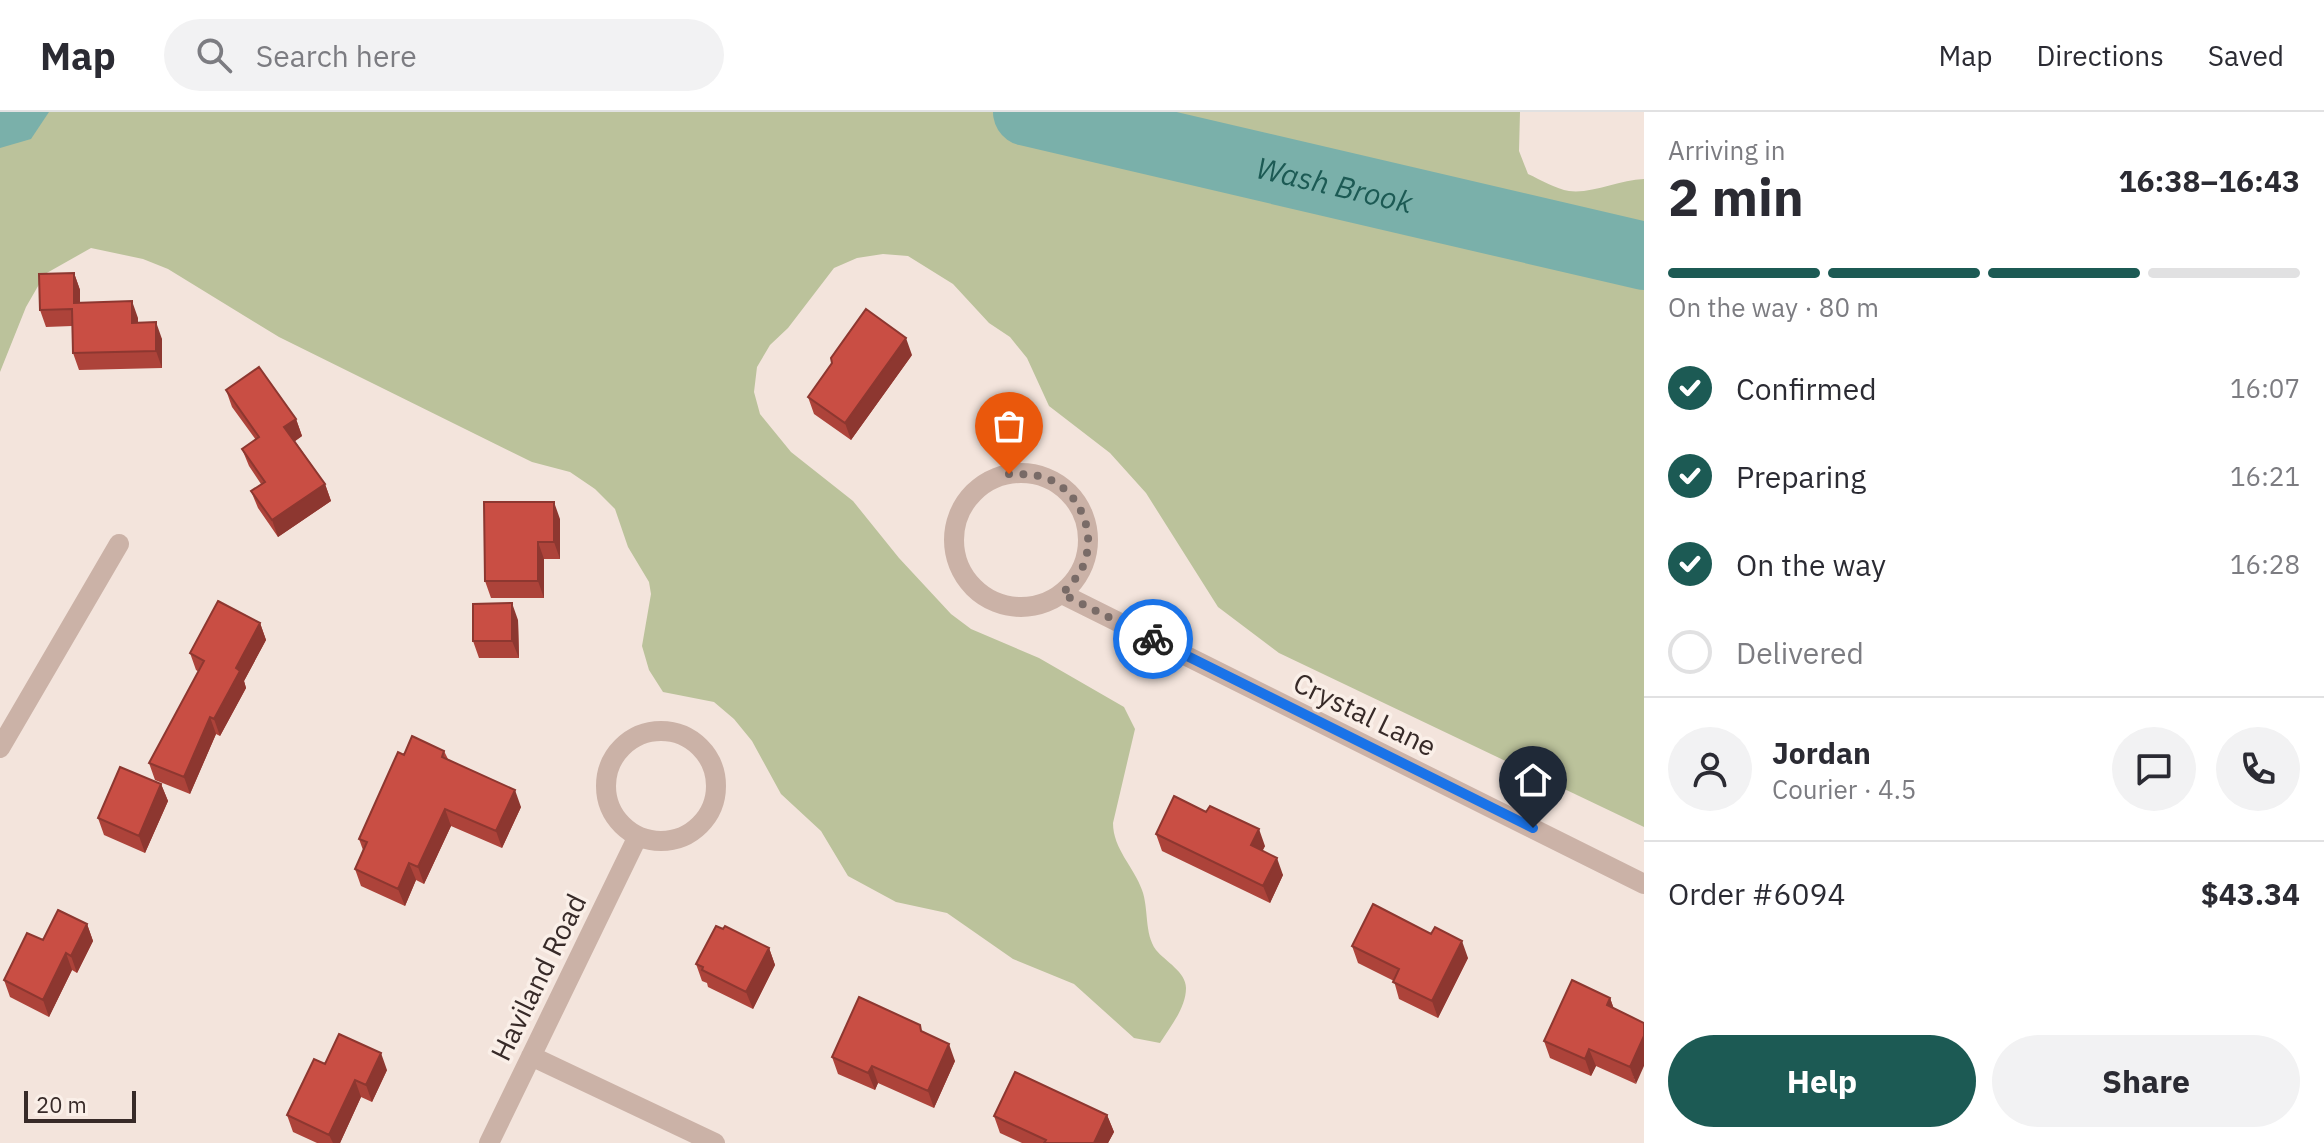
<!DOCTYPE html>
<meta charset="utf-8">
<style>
:root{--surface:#fff;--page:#f2f2f3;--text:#2b2b33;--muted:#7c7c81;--line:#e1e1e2;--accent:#1c5a54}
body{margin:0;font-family:"IBM Plex Sans",sans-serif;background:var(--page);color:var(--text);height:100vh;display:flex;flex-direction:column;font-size:30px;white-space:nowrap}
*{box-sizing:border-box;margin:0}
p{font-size:26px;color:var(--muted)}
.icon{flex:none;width:44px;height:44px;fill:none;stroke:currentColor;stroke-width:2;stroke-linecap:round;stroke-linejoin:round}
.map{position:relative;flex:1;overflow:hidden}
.details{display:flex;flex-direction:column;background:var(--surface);width:680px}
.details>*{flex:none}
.scale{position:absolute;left:24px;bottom:20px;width:112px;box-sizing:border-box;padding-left:8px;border:4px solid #372a28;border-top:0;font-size:22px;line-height:28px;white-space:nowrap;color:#372a28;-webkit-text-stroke:6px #faefe8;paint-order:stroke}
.pin{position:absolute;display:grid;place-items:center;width:68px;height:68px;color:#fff;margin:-82px -34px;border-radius:50% 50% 50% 0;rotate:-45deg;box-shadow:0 0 8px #0007}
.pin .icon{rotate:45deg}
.courier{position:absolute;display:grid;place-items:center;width:80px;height:80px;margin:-40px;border:6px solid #1a73e8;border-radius:50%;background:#fff;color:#222;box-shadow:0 2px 10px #0007}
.summary em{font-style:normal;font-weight:700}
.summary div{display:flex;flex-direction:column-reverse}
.summary{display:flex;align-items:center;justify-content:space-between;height:136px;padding:0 24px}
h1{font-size:52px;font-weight:700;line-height:60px}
.bar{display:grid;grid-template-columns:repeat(4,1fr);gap:12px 8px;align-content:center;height:96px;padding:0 24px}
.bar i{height:10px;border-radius:6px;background:var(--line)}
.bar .selected{background:var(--accent)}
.bar p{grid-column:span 4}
.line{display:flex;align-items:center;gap:20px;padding:0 24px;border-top:2px solid var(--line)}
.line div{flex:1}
.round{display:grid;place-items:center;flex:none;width:84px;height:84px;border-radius:42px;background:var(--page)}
ol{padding:0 24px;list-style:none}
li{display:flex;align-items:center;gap:24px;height:88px}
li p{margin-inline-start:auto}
li .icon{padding:8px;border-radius:50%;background:var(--accent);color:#fff;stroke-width:4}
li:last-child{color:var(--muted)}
li i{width:44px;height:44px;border:4px solid var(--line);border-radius:50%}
.button{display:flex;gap:16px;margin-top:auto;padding:16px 24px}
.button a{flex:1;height:92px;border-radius:48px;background:var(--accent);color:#fff;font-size:32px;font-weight:700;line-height:92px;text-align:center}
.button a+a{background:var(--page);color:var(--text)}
header{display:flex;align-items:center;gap:48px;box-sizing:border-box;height:112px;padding:0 40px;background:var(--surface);border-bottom:2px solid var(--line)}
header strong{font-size:38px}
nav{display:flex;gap:44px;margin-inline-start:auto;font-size:28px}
.search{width:560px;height:72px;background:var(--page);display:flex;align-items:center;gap:20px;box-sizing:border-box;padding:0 28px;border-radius:44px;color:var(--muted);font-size:30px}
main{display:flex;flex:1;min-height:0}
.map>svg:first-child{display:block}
.green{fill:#bbc29b}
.water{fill:#7ab0aa}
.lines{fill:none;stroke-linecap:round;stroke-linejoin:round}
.river{stroke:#7ab0aa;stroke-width:68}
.street{stroke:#cbb2a7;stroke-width:20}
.wall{fill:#ad433a}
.shaded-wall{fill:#8d3730}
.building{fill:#c94e44;stroke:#8d3730;stroke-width:2}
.done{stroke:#796b67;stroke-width:8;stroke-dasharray:0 14.4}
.route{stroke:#1a73e8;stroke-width:10}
.labels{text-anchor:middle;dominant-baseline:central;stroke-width:7;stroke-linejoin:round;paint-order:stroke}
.street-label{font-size:28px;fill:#372a28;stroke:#faefe8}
.water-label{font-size:30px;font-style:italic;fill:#1c5a54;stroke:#faefe8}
</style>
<header>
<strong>Map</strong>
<div class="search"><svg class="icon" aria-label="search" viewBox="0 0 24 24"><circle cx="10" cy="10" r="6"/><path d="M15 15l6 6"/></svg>Search here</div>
<nav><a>Map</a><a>Directions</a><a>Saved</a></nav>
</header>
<main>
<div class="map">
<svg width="1644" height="1031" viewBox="0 0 1644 1031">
<rect width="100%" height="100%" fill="#f3e4dc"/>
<!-- green -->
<path class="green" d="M0 0H1520L1519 39 1528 62C1541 68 1556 77 1569 79 1592 82 1619 68 1644 67V715L1279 541 1218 495 1146 381 1110 341 1049 294 1027 246 1010 225 989 211 953 172 908 144 883 142 857 146 834 156 788 216 770 233 757 255 754 280 760 302 791 340 853 389 899 446 951 502 971 517 1039 546 1124 595 1135 617 1113 711C1113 737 1134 755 1142 778 1149 797 1144 821 1156 838 1165 849 1186 860 1186 876 1186 896 1170 915 1160 931L1134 926 1074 872 1013 847 947 801 896 790 848 764 821 719 781 682 752 629 734 607 714 590 663 580 649 558 642 534 651 482 649 470 628 435 615 397 595 377 570 360 532 350 279 225 168 157 143 147 91 136 45 162 26 195 0 260Z"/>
<!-- water -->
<path class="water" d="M0 0H49L31 27 0 36Z"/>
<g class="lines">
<!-- river -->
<path class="river" id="s1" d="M1027 0 1644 144"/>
<!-- street -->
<path class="street" d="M954 428a67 67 0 1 1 134 0a67 67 0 1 1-134 0Z
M1062 482 1644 772
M606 674a55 55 0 1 1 110 0a55 55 0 1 1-110 0Z
M0 636 119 432
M531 944 715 1031
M489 1031 638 724"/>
</g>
<!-- wall -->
<path class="wall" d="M74 161 80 178V190L138 206V211L162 227V256L79 258 73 241 72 214 46 215 40 198Z
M912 243 851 328 814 302 808 285Z
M226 278 296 307 302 324 295 329 325 372 331 389 278 425 258 396 251 379 261 372 249 354 242 337 256 328 232 295Z
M560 407V447H544V486H491L485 469Z
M518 508 519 546H479L473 529Z
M260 511 266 528 244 569 246 576 220 624 216 622 190 682 155 668 149 651 199 560 196 558 190 541Z
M444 639 448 647 521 695 502 736 451 714 424 772 416 768 405 794 361 774 355 757 363 738 359 727 404 643Z
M161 672 168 689 145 741 104 723 98 706Z
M1156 722 1265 734 1262 739 1283 763 1270 791 1162 739Z
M87 812 93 829 77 861 72 858 49 905 10 885 4 868 43 828Z
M1431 822 1468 846 1438 906 1399 887 1394 869 1358 851 1352 834Z
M769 836 775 853 753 897 708 875 707 871 702 869 696 852Z
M1610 886 1614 897 1636 972 1596 954 1591 964 1550 946 1544 929Z
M920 913 922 920 955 949 934 996 878 971 875 978 838 962 832 945Z
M325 952 387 958 372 990 361 985 340 1031H317L293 1020 287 1003Z
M1107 1003 1114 1020 1108 1031H1022L1000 1021 994 1004Z"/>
<!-- shaded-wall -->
<path class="shaded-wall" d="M74 161 80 178V208L74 191Z
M132 189 138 206V228L132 211Z
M156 210 162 227V256L156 239Z
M906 226 912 243 851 328 845 311Z
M296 307 302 324 291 332 284 315Z
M325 372 331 389 278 425 272 408Z
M554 390 560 407V447L554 430Z
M538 430 544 447V486L538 469Z
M512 491 518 508 519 546 512 529Z
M260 511 266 528 244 569 246 576 220 624 214 607 236 556Z
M210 605 216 622 190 682 184 665Z
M161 672 168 689 145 741 139 724Z
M515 678 521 695 502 736 496 719Z
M445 697 451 714 424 772 418 755Z
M1259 717 1265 734 1257 750 1251 733Z
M1277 746 1283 763 1270 791 1263 774Z
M409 751 416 768 405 794 398 777Z
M87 812 93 829 77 861 71 844Z
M1462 829 1468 846 1438 906 1432 889Z
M769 836 775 853 753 897 746 880Z
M66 841 72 858 49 905 43 888Z
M1610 886 1616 903 1607 893Z
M1644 924V954L1636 972 1630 955Z
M949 932 955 949 934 996 928 979Z
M1589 937 1596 954 1591 964 1585 947Z
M381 941 387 958 372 990 366 973Z
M872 954 878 971 875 978 868 961Z
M355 968 361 985 340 1031H333L329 1023Z
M1107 1003 1114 1020 1108 1031H1094Z"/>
<!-- building -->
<path class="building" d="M74 161V191L132 189V211L156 210V239L73 241 72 197 40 198 39 162Z
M866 197 906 226 845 311 808 285 832 251 831 246Z
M259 255 296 307 284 315 325 372 272 408 251 379 265 370 242 337 259 325 226 278Z
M484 390H554V430H538V469H485Z
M218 489 260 511 236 556 240 559 214 607 210 605 184 665 149 651 204 549 190 541Z
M512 491V529H473V492Z
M412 624 444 639 442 645 515 678 496 719 445 697 418 755 409 751 398 777 355 757 367 730 359 727 398 640 404 643Z
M120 655 161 672 139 724 98 706Z
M1174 684 1206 700 1210 694 1259 717 1251 733 1277 746 1263 774 1156 722Z
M1373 792 1431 822 1435 815 1462 829 1432 889 1393 870 1399 857 1352 834Z
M58 798 87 812 71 844 66 841 43 888 4 868 27 821 43 828Z
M716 814 723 817 725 814 769 836 746 880 702 858 703 855 696 852Z
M1572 868 1610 886 1607 893 1644 911V924L1630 955 1589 937 1585 947 1544 929Z
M859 885 920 913 921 919 949 932 928 979 872 954 868 961 832 945Z
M339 922 381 941 366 973 355 968 329 1023 287 1003 314 947 325 952Z
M1015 960 1107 1003 1094 1031H1044L1046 1028 994 1004Z"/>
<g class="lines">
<!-- done -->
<path class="done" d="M1009 362C1024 362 1039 362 1053 369 1079 383 1094 417 1086 445 1083 460 1072 471 1062 482L1153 527"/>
<!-- route -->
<path class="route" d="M1153 527 1533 716"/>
</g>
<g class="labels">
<!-- street labels -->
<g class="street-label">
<text transform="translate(1365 602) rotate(26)">Crystal Lane</text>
<text transform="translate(538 865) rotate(-64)">Haviland Road</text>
</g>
<!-- water labels -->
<g class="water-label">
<text stroke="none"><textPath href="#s1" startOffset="316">Wash Brook</textPath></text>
</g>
</g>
</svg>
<div class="scale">20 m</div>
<div class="pin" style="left:1009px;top:362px;background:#ea580c"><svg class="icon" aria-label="bag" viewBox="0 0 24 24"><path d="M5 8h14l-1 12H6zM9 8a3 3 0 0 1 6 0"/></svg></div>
<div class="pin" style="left:1533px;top:716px;background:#1f2937"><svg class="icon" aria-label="home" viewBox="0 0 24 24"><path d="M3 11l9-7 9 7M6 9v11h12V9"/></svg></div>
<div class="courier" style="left:1153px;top:527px"><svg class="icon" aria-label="bike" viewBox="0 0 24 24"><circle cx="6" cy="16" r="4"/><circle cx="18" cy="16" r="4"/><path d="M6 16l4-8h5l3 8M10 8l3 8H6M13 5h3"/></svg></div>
</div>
<section class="details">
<div class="summary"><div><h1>2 min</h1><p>Arriving in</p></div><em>16:38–16:43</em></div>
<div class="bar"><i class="selected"></i><i class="selected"></i><i class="selected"></i><i></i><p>On the way · 80 m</p></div>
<ol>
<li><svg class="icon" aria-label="check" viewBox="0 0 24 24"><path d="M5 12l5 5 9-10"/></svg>Confirmed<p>16:07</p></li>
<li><svg class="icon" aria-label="check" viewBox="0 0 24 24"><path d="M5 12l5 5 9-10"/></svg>Preparing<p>16:21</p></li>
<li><svg class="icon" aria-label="check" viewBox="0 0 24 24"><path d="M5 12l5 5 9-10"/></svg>On the way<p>16:28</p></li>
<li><i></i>Delivered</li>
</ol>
<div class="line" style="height:144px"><a class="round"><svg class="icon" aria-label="person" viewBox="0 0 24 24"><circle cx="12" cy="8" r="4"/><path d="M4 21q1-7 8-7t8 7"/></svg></a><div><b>Jordan</b><p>Courier · 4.5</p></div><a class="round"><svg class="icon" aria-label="chat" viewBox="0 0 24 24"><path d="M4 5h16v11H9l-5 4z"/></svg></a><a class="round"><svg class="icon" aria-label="phone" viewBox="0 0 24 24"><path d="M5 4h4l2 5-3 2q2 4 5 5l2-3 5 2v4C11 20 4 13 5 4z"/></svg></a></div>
<div class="line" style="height:104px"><div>Order #6094</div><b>$43.34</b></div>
<div class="button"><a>Help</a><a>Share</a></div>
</section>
</main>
